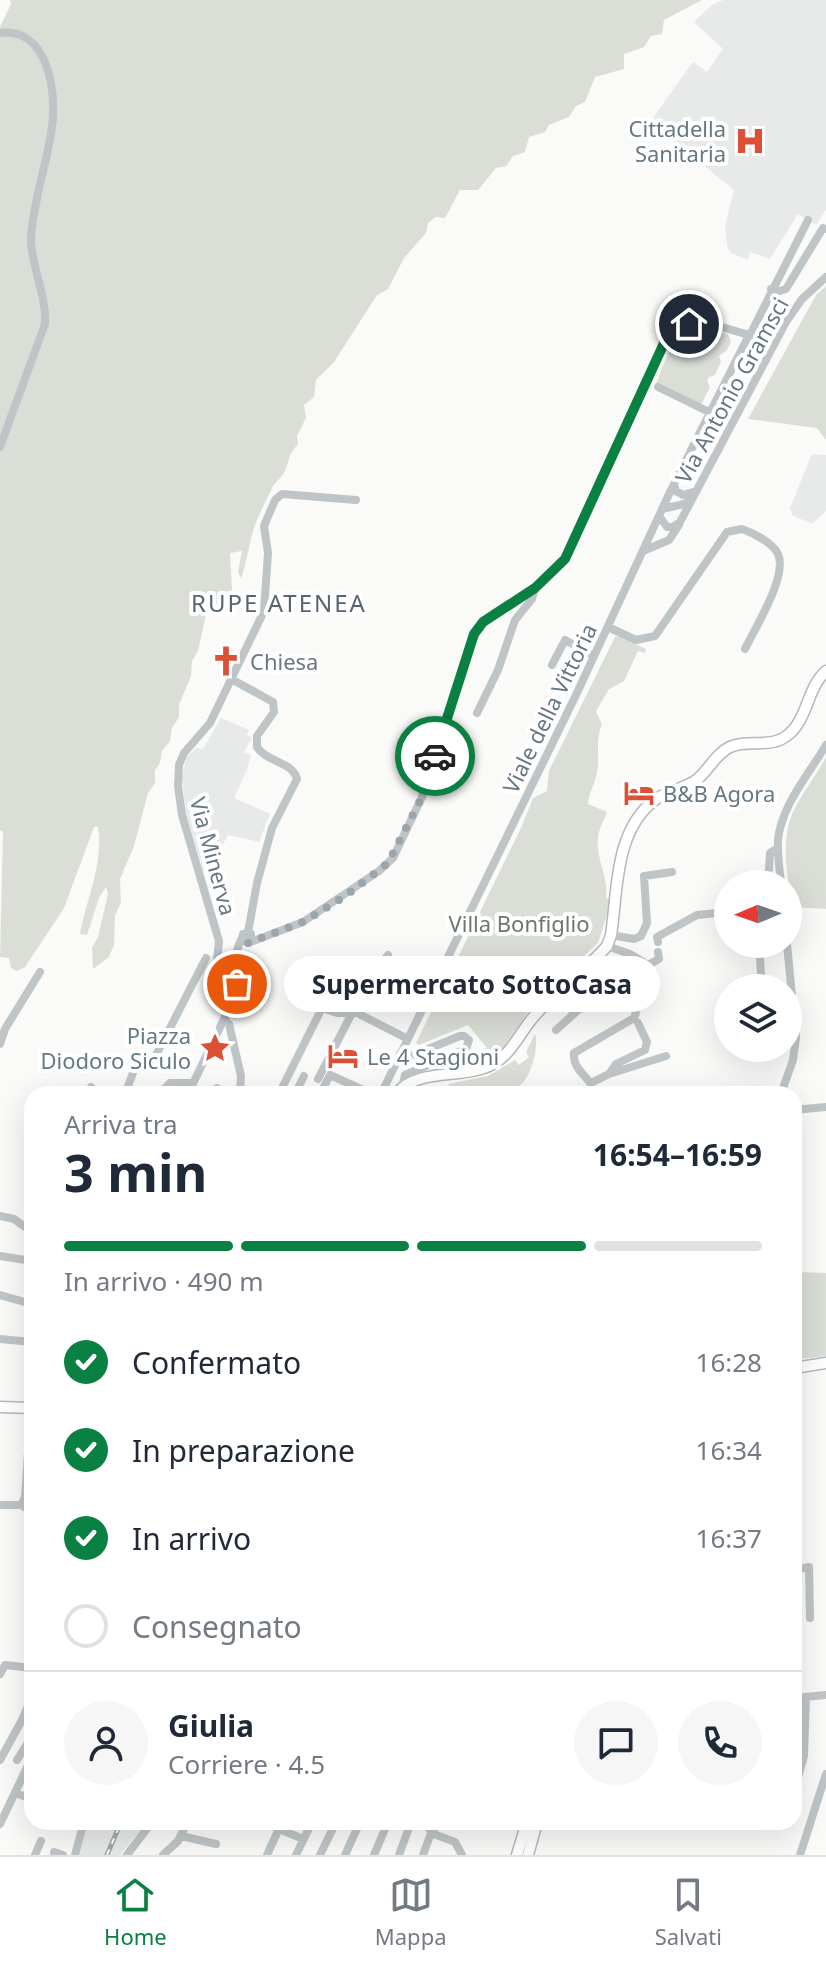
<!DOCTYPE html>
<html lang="it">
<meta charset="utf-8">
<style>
:root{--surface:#fff;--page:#f6f6f7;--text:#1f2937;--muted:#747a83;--line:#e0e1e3;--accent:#0b8043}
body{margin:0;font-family:"Noto Sans",sans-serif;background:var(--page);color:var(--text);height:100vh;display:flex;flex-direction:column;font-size:30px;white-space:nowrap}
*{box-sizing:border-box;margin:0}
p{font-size:26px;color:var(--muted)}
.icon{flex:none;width:44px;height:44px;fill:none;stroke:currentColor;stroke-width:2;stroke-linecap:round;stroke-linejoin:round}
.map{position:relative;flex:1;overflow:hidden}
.sheet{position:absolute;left:24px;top:1086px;width:778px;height:744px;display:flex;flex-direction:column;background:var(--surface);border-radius:24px;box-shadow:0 8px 32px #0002}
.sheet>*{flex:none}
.needle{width:52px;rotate:268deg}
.fabs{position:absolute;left:714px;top:870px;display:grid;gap:16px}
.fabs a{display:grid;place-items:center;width:88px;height:88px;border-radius:50%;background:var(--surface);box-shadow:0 8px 32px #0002;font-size:40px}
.pin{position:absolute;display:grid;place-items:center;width:68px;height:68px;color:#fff;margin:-34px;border:4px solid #fff;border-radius:50%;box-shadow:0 2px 8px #0007}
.courier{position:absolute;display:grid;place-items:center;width:80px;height:80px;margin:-40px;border:6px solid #0b8043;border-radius:50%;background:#fff;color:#222;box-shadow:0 2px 10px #0007}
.bubble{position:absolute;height:56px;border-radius:28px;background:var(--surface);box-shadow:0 8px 32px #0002;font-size:26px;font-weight:700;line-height:56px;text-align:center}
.summary em{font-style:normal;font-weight:700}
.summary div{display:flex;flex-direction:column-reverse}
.summary{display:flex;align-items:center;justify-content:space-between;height:136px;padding:0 40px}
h1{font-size:52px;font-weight:700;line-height:60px}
.bar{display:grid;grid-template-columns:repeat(4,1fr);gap:12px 8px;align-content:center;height:96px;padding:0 40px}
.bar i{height:10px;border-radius:6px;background:var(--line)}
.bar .current{background:var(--accent)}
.bar p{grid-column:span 4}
.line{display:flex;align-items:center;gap:20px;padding:0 40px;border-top:2px solid var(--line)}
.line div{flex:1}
.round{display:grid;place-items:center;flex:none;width:84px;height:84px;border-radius:42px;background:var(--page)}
ol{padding:0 40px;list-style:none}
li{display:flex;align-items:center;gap:24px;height:88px}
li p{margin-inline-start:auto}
li .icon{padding:8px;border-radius:50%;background:var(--accent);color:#fff;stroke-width:4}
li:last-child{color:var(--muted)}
li i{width:44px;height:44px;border:4px solid var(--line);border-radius:50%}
.menu{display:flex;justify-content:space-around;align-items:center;height:112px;border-top:2px solid var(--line);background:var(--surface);font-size:22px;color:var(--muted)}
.menu a{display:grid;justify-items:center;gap:4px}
.menu .current{color:var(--accent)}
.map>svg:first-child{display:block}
.built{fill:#e8eae9}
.green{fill:#daded7}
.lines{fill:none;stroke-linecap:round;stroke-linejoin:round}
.major-casing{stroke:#b3b9bc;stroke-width:13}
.minor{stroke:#bfc4c7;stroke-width:8}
.major{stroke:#fff;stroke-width:10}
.rail-casing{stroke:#a1a9ae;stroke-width:5}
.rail{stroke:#fff;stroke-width:2;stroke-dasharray:6;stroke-linecap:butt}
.done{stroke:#9aa6ab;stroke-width:8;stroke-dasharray:0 14.4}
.route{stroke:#0b8043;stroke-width:10}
.labels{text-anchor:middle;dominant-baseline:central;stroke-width:8;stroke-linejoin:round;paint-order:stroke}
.poi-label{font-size:22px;fill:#667881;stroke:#fff;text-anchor:start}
.street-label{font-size:22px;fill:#667881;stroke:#fff}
.park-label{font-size:22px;fill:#6a7a65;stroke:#fff}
.neighbourhood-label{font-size:24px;letter-spacing:2px;fill:#58656d;stroke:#fff}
</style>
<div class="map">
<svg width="826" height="1855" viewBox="0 0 826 1855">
<rect width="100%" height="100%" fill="#fafaf8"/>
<!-- built -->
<path class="built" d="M723 0H826V210L816 225 798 214 770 259 750 252 748 260 731 253 727 246 725 226 734 190 650 122 693 62 707 72 723 49 694 22 712 5Z
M812 454 826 455V511L812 524 792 515 790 508Z
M221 718 249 730 247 735 252 738 244 752 251 755 247 770 234 798 270 814 259 842 228 835 221 848 214 872 203 870 186 813 182 778 186 758 196 748 203 749Z
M89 1822H147L120 1855H79Z"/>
<!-- green -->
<path class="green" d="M10 0H702L664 20 662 34 651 36 644 47 624 54V69L595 77 585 102 576 106 569 117 549 125 545 132 529 137 525 152 513 156 506 166 496 168 478 190H460L445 218 436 217 428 223 426 233 404 258 388 289 377 295 334 362 316 380 314 397 304 405 306 418 297 436 298 444C286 458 291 459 284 473 281 478 275 482 272 488 267 500 258 515 254 528 249 544 247 562 241 578L238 572 242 551 230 553 232 590 206 614 198 651 192 661 191 676 179 705V717L172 728 170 741 162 751 160 763 155 770V783L148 793 134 846 120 879 121 902 115 916 114 945 109 957 93 969 92 948 98 937 108 894 106 887 99 898 87 935 80 934C86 900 104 863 98 827H94L64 908 25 967 17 971 11 968 9 958 0 957 3 832 0 830V27L11 4Z
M826 286V440L817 428 748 419 816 295Z
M700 328 728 334 731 342 727 350 719 356 721 362 715 375 709 377 707 381 710 387 701 405 656 384C666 360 671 333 700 328Z
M618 636 646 649 645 653 638 651 624 681 609 689 596 711 602 725C595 739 600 757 597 772 595 784 589 792 588 804L607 812C604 820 599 829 598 837 595 858 609 877 606 898L612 899 598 943 535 1002 502 1049 477 1063 426 1072 487 1048 468 1025 419 1045 416 1043 521 828 533 798 547 791 549 771 615 637Z
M826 757V909L793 907C787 875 780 842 793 812 802 793 816 776 826 757Z
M535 1034C539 1046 532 1070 525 1080 522 1085 514 1090 510 1094H455L448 1084 488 1076 515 1060 519 1065 529 1057 526 1052Z
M798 1272 826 1273V1356L801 1359 799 1348H794V1274Z"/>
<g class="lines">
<!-- major casing -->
<g class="major-casing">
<path id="major" d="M396 1094C416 1069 457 1078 484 1068 508 1060 516 1039 531 1020 553 992 584 973 607 946L611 935C618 889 614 830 656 799 668 791 683 789 695 781 708 772 715 754 730 747 749 738 771 750 789 734 808 718 807 688 826 671
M794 1368 826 1363
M0 1407 32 1408
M517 1855 527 1822
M528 1855 537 1822"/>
</g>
<!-- minor -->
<path class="minor" d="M0 33C48 27 57 92 52 127 47 164 33 201 31 238 31 267 47 295 45 324L0 447
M771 289 780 291 786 289 823 228 826 229
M750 335 808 220
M658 387 709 412
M674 485 676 491 683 495 696 491
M662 509 684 504 691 500
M659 516 667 527H673L680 522 786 322 802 299 826 277
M643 551 669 540 679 525
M608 627 636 640 655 636 727 532 742 529C753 533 772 542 778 554 788 576 755 628 745 649
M552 665 565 640 594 656
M233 680 273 702 274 712 257 736V747C266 762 292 761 297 779L272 828 257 883 248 932
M477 713 498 670 515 620 532 599 535 588
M768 884 770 853 778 848
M781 884C780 870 777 854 778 840 781 806 809 774 826 745
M611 935 634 939 641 936 647 923 644 876 672 872
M251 941V934H243L242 940 248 943 303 922 379 871 393 858 422 797 474 634 483 622 535 588 565 559 668 336C694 313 721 328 750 335V336L748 335
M658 942 657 937 697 915 728 912
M759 944 762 988
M607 946 630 954 648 965 659 959 658 952
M237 984 224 978 216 969 219 941 182 815 178 786 179 765 184 753 210 723 264 611 268 553 264 526 275 500 282 494 356 500
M224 1020 229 1024 241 1076 240 1094
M556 1030 587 1002 620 983
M0 1044 5 1029 40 972
M400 1054 411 1056 460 1036H464L469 1040 466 1049 405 1075 402 1088
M609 1074 666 1056
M318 1079 352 1013H357L408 1039
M591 1083 609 1074 616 1064 645 1050 647 1042 638 1023
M88 1094 91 1087
M125 1094 139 1057 153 1061 206 958
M159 1094 170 1083H192
M188 1094 234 998C239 978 231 957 242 938
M215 1094 217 1088
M279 1094 322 1008 337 1013H346L352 1008 362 986 388 955
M295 1094 304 1076
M320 1094 330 1075 372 1094
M381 1094 576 695 670 492 748 337
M594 1094C593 1077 572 1072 574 1053L634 1018 636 1013 608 965 599 954
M781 1094 793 1060 796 1038 787 944
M794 1110 826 1107
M0 1216 14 1219 32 1232
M0 1256 32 1261
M0 1295 32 1304
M0 1339 32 1342
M0 1505H21
M21 1505 25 1497 31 1407
M21 1505 32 1512
M794 1570 809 1567 810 1618
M0 1674 5 1665 32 1668
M794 1698 826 1695
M0 1760 22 1720 32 1696
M17 1760 32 1736
M794 1792 804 1756 806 1697
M15 1793 32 1799
M427 1822 431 1833
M0 1824 32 1757
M279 1829 303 1839
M431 1833 455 1842 462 1855
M181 1836 216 1844
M54 1852 63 1855
M35 1855 41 1841
M75 1855 84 1822
M127 1855 152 1822
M163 1855 178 1841 187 1822
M267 1855 282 1822
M296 1855 312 1822
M320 1855 336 1822
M345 1855 360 1822
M374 1855 388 1822
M399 1855 411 1822
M423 1855 431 1833 439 1822
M800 1855 826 1774"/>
<!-- major -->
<use href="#major" class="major"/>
<!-- rail casing -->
<g class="rail-casing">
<path id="rail" d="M107 1855 121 1822"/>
</g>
<!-- rail -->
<use href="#rail" class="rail"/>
</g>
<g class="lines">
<!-- done -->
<path class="done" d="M237 984 239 964 248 943 303 922 344 897 388 863 422 797 435 756"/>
<!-- route -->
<path class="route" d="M435 756 474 634 483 622 535 588 565 559 665 341 677 329 689 324"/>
</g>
<!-- icons -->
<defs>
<g id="hospital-bare" transform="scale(2.4)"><path d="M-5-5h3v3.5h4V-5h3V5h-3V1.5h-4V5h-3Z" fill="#dc5036" stroke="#fff" stroke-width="2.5" paint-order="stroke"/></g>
<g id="church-bare" transform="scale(2.4)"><path d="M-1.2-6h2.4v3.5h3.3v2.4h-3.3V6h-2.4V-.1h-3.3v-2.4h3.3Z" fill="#dc5036" stroke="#fff" stroke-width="2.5" paint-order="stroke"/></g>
<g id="hotel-bare" transform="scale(2.4)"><path d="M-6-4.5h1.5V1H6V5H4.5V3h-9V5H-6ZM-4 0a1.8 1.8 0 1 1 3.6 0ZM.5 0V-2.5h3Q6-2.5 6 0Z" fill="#dc5036" stroke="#fff" stroke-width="2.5" paint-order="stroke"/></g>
<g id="sight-bare" transform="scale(2.4)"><path d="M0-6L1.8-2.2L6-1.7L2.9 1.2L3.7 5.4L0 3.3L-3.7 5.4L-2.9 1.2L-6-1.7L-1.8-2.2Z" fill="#dc5036" stroke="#fff" stroke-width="2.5" paint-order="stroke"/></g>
</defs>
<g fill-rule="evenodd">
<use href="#hospital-bare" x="750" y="141"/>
<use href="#church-bare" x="226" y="661"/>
<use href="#hotel-bare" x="639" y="793"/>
<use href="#sight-bare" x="215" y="1048"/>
<use href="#hotel-bare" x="343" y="1056"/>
</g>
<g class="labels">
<!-- poi labels -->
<g class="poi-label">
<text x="726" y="128" text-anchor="end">Cittadella<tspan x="726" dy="25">Sanitaria</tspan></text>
<text x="250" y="661">Chiesa</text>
<text x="663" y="793">B&amp;B Agora</text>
<text x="191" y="1035" text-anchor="end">Piazza<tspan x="191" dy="25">Diodoro Siculo</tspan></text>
<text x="367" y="1056">Le 4 Stagioni</text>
</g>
<!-- street labels -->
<g class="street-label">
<text transform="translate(731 390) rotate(-61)">Via Antonio Gramsci</text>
<text transform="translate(549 708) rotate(-64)">Viale della Vittoria</text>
<text transform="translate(214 856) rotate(75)">Via Minerva</text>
</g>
<!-- park labels -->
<g class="park-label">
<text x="519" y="923">Villa Bonfiglio</text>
</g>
<!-- neighbourhood labels -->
<g class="neighbourhood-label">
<text x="279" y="602">RUPE ATENEA</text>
</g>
</g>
</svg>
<div class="fabs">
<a><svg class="needle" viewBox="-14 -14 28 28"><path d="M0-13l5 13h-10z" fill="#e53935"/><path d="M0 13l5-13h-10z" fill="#747a83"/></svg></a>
<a><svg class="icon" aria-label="layers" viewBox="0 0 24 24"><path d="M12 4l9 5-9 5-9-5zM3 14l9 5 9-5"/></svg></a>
</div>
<div class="pin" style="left:237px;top:984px;background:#ea580c"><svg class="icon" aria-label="bag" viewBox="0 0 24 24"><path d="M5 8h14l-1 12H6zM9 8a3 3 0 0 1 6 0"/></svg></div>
<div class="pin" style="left:689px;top:324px;background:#1f2937"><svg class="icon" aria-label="home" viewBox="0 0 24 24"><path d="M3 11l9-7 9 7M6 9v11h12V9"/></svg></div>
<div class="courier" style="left:435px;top:756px"><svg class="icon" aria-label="car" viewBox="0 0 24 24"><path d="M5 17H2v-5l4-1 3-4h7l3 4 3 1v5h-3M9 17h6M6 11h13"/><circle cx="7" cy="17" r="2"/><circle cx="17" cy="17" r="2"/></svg></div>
<div class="bubble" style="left:284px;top:956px;width:376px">Supermercato SottoCasa</div>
<section class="sheet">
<div class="summary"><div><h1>3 min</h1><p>Arriva tra</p></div><em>16:54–16:59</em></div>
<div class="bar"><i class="current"></i><i class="current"></i><i class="current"></i><i></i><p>In arrivo · 490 m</p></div>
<ol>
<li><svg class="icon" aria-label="check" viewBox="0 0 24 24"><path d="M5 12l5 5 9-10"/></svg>Confermato<p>16:28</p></li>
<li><svg class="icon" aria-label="check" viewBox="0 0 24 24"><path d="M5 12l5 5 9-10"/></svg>In preparazione<p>16:34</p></li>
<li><svg class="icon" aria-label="check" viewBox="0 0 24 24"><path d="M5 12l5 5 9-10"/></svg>In arrivo<p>16:37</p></li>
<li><i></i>Consegnato</li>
</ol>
<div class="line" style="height:144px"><a class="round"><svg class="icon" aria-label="person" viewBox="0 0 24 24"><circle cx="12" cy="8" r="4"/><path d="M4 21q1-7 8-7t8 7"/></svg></a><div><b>Giulia</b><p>Corriere · 4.5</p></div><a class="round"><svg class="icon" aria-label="chat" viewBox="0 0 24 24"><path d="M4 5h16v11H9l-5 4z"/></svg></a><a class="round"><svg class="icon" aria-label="phone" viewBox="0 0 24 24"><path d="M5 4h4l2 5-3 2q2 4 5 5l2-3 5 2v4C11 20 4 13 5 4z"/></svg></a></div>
</section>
</div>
<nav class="menu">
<a class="current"><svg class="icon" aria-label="home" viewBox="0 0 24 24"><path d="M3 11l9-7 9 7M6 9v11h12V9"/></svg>Home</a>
<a><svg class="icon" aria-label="map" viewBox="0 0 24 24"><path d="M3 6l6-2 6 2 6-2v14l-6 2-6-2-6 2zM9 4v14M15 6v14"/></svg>Mappa</a>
<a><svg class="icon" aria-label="saved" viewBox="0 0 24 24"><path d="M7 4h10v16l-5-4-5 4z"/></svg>Salvati</a>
</nav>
